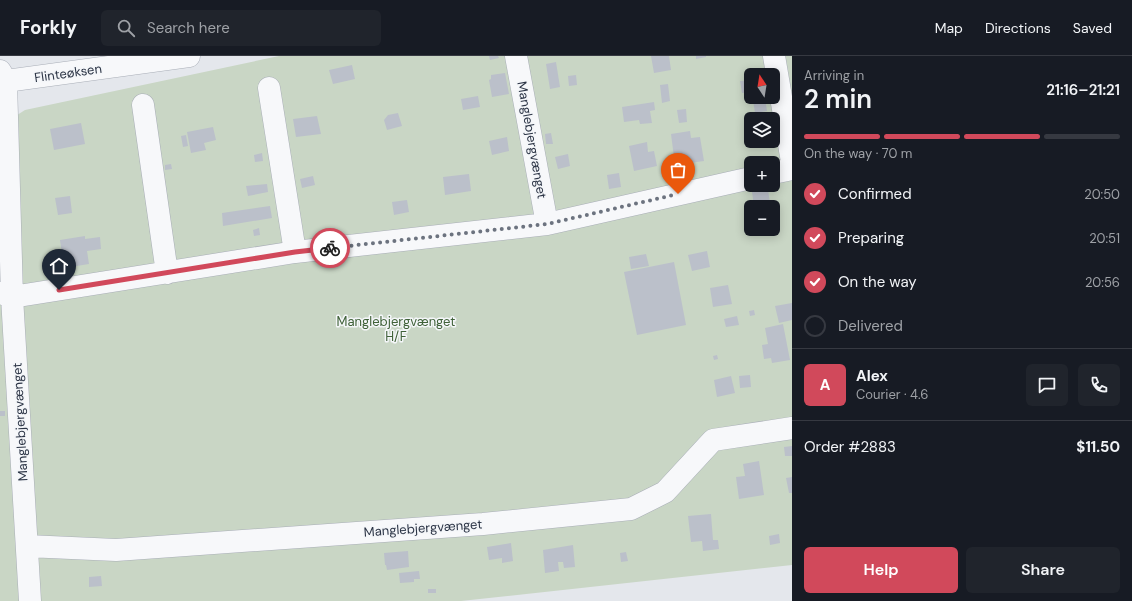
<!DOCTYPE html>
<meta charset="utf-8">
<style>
:root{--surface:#171b24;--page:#20242c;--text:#f1f3f6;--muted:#9ea1a6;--line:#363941;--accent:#d1495b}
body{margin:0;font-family:"DM Sans",sans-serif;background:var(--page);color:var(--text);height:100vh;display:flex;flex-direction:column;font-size:15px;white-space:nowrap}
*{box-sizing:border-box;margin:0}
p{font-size:13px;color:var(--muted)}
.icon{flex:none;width:22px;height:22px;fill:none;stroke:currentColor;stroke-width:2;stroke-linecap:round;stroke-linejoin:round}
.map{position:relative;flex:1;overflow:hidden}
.details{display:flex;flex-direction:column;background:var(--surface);width:340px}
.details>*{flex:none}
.needle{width:26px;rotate:348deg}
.tools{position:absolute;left:744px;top:12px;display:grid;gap:8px}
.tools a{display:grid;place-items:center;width:36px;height:36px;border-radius:6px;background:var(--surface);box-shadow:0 2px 10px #0003;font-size:20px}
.pin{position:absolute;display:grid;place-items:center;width:34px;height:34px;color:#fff;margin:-41px -17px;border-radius:50% 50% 50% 0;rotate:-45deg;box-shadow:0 0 4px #0007}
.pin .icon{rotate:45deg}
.courier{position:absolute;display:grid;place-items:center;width:40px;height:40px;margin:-20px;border:3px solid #d1495b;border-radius:50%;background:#fff;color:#222;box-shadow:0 1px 5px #0007}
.head em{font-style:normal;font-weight:600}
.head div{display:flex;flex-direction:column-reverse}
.head{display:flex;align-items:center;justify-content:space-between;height:68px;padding:0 12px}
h1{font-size:26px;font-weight:600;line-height:30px}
.bar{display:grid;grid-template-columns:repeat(4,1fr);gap:6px 4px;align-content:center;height:48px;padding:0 12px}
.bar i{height:5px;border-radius:3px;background:var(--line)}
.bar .on{background:var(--accent)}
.bar p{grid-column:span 4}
.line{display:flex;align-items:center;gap:10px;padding:0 12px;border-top:1px solid var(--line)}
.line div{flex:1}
.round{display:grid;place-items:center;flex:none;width:42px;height:42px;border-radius:6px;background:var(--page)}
ol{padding:0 12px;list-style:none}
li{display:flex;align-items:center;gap:12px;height:44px}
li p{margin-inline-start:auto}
li .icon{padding:4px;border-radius:50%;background:var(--accent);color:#fff;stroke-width:4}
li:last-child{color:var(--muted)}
li i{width:22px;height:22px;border:2px solid var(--line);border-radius:50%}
.primary-button{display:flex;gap:8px;margin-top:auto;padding:8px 12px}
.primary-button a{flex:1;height:46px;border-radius:6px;background:var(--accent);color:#fff;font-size:16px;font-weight:600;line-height:46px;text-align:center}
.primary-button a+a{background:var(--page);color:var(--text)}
header{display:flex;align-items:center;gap:24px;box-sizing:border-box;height:56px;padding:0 20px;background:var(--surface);border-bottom:1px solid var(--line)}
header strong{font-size:19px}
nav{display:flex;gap:22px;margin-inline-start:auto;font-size:14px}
.search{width:280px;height:36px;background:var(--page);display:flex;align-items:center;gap:10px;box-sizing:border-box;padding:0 14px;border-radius:6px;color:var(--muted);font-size:15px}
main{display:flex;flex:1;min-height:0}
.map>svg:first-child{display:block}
.green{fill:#c9d6c5;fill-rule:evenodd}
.building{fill:#bbc0ca}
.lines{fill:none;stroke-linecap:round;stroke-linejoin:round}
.minor-casing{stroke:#a9aeb7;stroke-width:23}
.minor{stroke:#f7f8fa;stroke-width:22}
.done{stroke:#6c737f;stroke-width:4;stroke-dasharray:0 7.2}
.route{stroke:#d1495b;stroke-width:5}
.labels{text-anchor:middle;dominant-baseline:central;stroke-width:3;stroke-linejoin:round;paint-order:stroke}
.street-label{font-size:13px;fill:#2b3445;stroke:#f4f6f9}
.park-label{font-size:13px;fill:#3f6138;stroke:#f4f6f9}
</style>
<header>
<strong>Forkly</strong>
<div class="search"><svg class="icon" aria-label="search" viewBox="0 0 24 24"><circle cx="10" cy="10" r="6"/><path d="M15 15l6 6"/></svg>Search here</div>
<nav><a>Map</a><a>Directions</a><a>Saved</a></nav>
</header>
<main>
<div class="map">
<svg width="792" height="545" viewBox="0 0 792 545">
<rect width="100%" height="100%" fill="#e4e7ec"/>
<!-- green -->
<path class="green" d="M279 0H792V509L461 545H0V70L25 54ZM751 19H773V41H751ZM751 63H773V85H751ZM751 107H773V129H751ZM751 151H773V173H751Z"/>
<!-- building -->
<path class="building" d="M489 0H498L499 2 490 4Z
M651 0H669L671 14 654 17Z
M696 0H706V1L696 3Z
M556 6 560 31 550 33 546 8Z
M352 9 355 23 333 28 329 14Z
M505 17 509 38 492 41 489 24 491 23V19Z
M576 19 577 29 569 30 568 20Z
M751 24V36L742 37 740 25Z
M668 28 670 45 662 47 660 29Z
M478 40 480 51 463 54 461 43Z
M765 42 767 55 755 57 753 44Z
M654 46 655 54 650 55 652 67 640 68 639 64 624 66 622 51Z
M686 53 687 66 679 67 677 54Z
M398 57 402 70 387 74 384 64 388 59Z
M317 60 321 78 296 81 293 63Z
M81 67 85 88 54 94 50 73Z
M213 71 216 84 204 87 206 94 191 97 187 76Z
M690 75 691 82 700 81 704 105 675 109 671 78Z
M551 77 553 88H546L545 78Z
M186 79 188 90 183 91 181 80Z
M779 79 781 90 775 91 774 80Z
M507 81 509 95 492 99 489 85Z
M647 86 648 96 654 95 657 110 634 115 629 90Z
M262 97 263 105 255 106 254 99Z
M568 98 570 110 558 113 555 101Z
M171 108 172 113 165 114V109Z
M619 117 621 131 609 133 607 119Z
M469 118 471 135 445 139 443 121Z
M313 120 315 129 302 132 300 123Z
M267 128 268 136 248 140 246 130Z
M768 133 770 148 754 150 752 136Z
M70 140 72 157 58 159 55 142Z
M407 144 409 156 394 159 392 146Z
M270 150 272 162 223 170 222 157Z
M259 172 260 179 254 180 253 174Z
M85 180V183L100 181 101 193 87 195 89 208 64 212 60 184Z
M707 195 710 211 692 215 688 199Z
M646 198 649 210 631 213 629 201Z
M674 206 686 269 637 279 624 216Z
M728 229 732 248 713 251 710 232Z
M792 247V264L779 267 775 250Z
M754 254 755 259 750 260 749 255Z
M737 260 739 269 726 271 724 263Z
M783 268 790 304 772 307 771 302 764 303 762 289 768 288 765 272Z
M717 299 718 303 714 304 713 300Z
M750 319 751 331 740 332 739 320Z
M731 320 735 337 717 341 714 324Z
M0 355H5V360H0Z
M792 390V400H785L784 391Z
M759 405 764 439 739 443 736 421 745 420 743 408Z
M792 421V437H789L786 422Z
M711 458 713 484H718L719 493 703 495 702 485 691 486 688 460Z
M779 478 780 487 770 489 769 480Z
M511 487 513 505 502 507V502L489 504 487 491Z
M573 489 575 511 564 512 563 506H558L559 515 545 517 543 494Z
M408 495 409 511 387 514 386 509H385L384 497Z
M626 496 628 505 621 506 620 497Z
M419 515 420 523H414V526L400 527 399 517Z
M101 520 102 530 89 531V521Z
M428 533H436V537H428Z"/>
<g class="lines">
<!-- minor casing -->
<g class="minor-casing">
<path id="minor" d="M516 0 547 168
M774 0 792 106
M0 15 6 25 189 0
M6 25 12 241 30 545
M269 32 295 196
M143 49 167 217
M773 117 792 113
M0 237 12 241 295 196 547 168 751 122
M27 490 116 494 483 468 631 453 665 436 713 384 792 372"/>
</g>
<!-- minor -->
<use href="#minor" class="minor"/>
</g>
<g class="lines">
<!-- done -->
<path class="done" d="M330 192 547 168 678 138"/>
<!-- route -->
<path class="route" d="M59 234 295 196 330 192"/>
</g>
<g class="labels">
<!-- street labels -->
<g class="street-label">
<text transform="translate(68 17) rotate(-8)">Flinteøksen</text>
<text transform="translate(532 84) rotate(80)">Manglebjergvænget</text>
<text transform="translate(20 366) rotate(-93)">Manglebjergvænget</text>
<text transform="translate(423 472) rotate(-4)">Manglebjergvænget</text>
</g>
<!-- park labels -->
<g class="park-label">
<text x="396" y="265">Manglebjergvænget<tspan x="396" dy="15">H/F</tspan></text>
</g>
</g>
</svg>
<div class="tools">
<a><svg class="needle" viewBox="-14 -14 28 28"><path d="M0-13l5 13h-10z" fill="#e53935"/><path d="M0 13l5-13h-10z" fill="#9ea1a6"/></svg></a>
<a><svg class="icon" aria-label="layers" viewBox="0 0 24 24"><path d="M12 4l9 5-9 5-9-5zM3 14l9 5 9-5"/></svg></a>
<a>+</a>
<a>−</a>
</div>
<div class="pin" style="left:678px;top:138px;background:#ea580c"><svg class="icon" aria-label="bag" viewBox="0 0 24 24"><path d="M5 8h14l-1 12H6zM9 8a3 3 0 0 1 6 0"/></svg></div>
<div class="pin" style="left:59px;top:234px;background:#1f2937"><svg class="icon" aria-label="home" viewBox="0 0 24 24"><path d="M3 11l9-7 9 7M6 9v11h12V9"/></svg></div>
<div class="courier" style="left:330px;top:192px"><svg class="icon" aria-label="bike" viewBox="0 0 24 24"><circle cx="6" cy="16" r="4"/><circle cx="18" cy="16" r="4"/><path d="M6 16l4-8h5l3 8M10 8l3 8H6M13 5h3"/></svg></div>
</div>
<section class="details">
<div class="head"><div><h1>2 min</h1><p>Arriving in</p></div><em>21:16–21:21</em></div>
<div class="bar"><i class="on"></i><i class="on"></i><i class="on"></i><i></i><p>On the way · 70 m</p></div>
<ol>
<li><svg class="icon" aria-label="check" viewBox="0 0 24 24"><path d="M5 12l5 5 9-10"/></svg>Confirmed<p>20:50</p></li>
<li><svg class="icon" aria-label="check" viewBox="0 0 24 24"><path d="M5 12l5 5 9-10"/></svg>Preparing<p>20:51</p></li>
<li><svg class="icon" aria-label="check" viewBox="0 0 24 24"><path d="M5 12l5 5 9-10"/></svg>On the way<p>20:56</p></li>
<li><i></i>Delivered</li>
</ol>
<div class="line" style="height:72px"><b class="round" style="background:var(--accent);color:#fff">A</b><div><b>Alex</b><p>Courier · 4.6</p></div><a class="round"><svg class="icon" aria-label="chat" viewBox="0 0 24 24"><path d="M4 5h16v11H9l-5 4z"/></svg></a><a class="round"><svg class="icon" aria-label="phone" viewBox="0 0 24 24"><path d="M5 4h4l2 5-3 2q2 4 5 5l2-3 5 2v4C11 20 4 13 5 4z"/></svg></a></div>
<div class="line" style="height:52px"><div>Order #2883</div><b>$11.50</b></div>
<div class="primary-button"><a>Help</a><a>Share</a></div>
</section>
</main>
